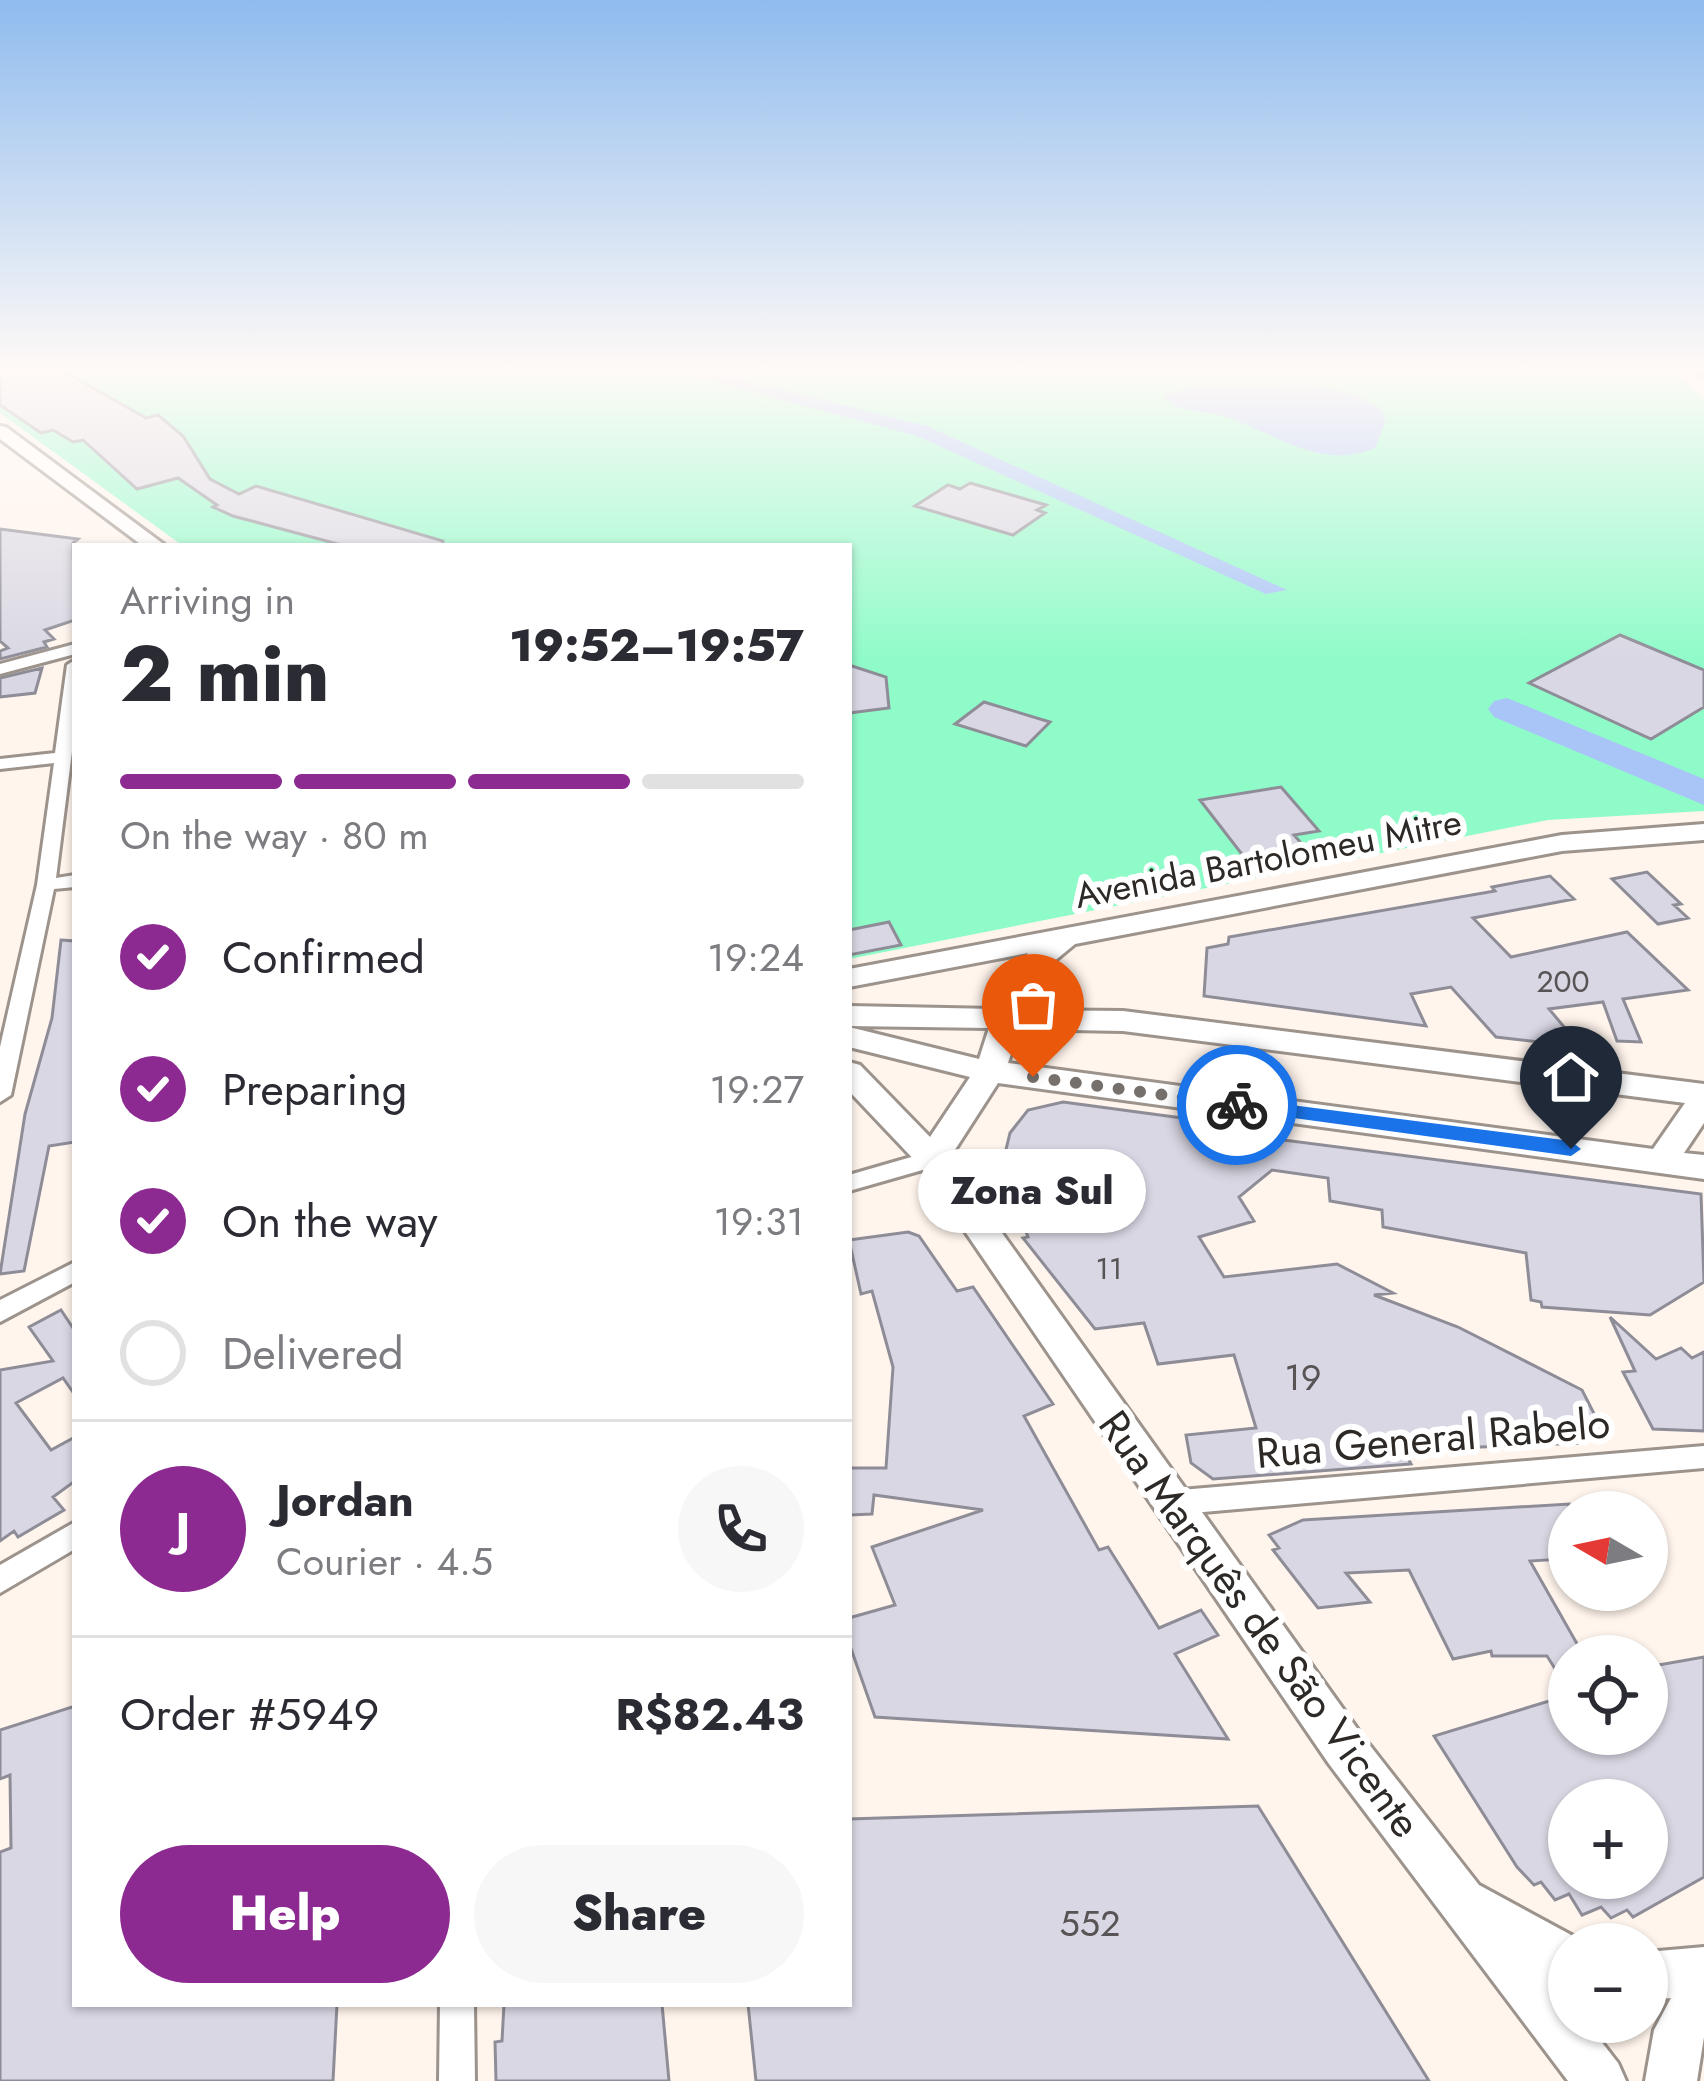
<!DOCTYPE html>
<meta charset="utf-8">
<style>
:root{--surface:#fff;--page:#f7f7f7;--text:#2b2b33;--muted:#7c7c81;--line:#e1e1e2;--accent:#8c2a91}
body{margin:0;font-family:Jost,sans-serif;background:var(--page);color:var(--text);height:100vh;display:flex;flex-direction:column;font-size:45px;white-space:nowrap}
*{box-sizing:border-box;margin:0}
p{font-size:39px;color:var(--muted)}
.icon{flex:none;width:66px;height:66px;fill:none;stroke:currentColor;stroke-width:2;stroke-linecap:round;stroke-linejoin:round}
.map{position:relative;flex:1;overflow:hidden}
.side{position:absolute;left:72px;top:543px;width:780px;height:1464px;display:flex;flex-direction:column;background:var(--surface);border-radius:0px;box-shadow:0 3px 9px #0004}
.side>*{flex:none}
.needle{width:78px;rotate:279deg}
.controls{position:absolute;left:1548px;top:1491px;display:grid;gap:24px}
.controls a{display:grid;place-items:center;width:120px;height:120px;border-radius:50%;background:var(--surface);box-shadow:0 3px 9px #0004;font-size:60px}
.pin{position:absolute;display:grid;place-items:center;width:102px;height:102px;color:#fff;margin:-123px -51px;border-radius:50% 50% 50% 0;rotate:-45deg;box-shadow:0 0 12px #0007}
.pin .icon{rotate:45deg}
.courier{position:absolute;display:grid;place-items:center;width:120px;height:120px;margin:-60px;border:9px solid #1a73e8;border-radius:50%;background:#fff;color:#222;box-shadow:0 3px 15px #0007}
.bubble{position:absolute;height:84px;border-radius:42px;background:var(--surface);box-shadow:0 3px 9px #0004;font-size:39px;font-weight:800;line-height:84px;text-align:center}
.summary em{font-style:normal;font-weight:800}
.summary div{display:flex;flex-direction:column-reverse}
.summary{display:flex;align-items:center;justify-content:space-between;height:204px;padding:0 48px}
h1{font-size:78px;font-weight:800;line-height:90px}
.bar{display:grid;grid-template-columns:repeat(4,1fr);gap:18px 12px;align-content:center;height:144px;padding:0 48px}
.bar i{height:15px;border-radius:9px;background:var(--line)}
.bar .selected{background:var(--accent)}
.bar p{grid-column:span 4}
.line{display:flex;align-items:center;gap:30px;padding:0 48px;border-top:3px solid var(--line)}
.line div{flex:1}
.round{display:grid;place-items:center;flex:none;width:126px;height:126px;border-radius:63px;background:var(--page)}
ol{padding:0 48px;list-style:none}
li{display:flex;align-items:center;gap:36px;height:132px}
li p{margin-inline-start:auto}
li .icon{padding:12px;border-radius:50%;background:var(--accent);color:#fff;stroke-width:4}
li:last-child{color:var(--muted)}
li i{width:66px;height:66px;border:6px solid var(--line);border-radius:50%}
.action{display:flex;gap:24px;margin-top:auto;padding:24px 48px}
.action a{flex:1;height:138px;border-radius:72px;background:var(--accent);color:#fff;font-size:48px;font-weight:800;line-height:138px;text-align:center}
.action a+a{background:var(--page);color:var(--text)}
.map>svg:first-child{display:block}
.green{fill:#8ffbc9}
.water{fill:#a9c5f7}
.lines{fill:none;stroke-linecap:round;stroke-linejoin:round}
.river{fill:#a9c5f7;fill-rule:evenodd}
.building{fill:#d9d7e3;stroke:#8e8d97;stroke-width:3;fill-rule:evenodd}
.street-casing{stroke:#9c938c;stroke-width:6}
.secondary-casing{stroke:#9c938c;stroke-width:6}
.highway-casing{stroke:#d5d4d4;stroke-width:6}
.street{fill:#fff;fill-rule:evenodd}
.secondary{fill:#fff;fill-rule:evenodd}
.highway{fill:#e575a1;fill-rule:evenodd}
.route{fill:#1a73e8}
.done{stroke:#76706c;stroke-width:12;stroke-dasharray:0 21.6}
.labels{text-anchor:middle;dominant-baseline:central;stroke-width:12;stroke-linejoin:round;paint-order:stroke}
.number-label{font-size:30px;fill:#585455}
.street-label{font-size:36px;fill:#2d2926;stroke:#fff}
.near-number-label{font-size:36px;fill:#585455}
.near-street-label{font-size:42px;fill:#2d2926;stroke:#fff}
</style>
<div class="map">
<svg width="1704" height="2081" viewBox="0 0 1704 2081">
<rect width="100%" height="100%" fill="#fff5ed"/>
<!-- green -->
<path class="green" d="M0 370H1671L1704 398V811L1548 820 849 959V546H183L0 413Z"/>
<!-- water -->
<path class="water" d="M671 370H705L927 426 1287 590 1266 594 917 436Z
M1307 384 1352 394 1383 410 1385 422 1375 448C1319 472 1273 431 1223 416 1203 410 1176 413 1163 395L1199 386Z"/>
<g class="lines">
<!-- river -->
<path class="river" d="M1507 698 1704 779V805L1494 717 1488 709 1494 701Z"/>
</g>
<!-- building -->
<path class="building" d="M0 370H61L146 418 158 415 183 436 210 479 239 494 256 486 443 541 442 546H345L233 516 213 507 217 505 178 478 137 489 83 440 73 442 53 430 41 433 0 405Z
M970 483 1046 505 1037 510 1045 513 1013 535 915 506 948 485 960 489Z
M0 529 78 539 73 543 75 620 45 630 54 639 44 642 47 647 0 659V651L8 648 0 641Z
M1620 635 1704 670V707L1651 739 1529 683Z
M849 665 886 677 889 708 849 713Z
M42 668 35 693 0 697V678Z
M984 702 1050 722 1026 746 955 724Z
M1281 787 1319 831 1294 835 1319 863 1258 875 1200 800Z
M1647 872 1681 904 1674 905 1688 918 1658 924 1612 879Z
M1550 876 1574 899 1473 918 1511 957 1627 932 1688 990 1623 999 1641 1042 1617 1041 1603 1002 1549 1009 1581 1047 1496 1037 1451 987 1411 994 1426 1026 1204 996 1207 948 1228 944 1229 937 1495 891 1492 887Z
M889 922 901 945 849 955V930Z
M61 940 75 941V1142L49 1146 24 1271 0 1274 25 1114 52 1018Z
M1063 1102 1197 1120 1214 1125V1131L1701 1194 1704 1282 1650 1315 1542 1307 1541 1302 1531 1300 1526 1253 1383 1227 1382 1210 1330 1201 1328 1178 1272 1170 1239 1197 1254 1221 1199 1237 1224 1277 1337 1264 1393 1293 1374 1295 1458 1327 1582 1390 1605 1435 1583 1443 1404 1450 1411 1464 1213 1479 1191 1463 1186 1435 1256 1428 1234 1355 1158 1364 1144 1323 1095 1329 1023 1238 1028 1237 1001 1170 1010 1133 1028 1110Z
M908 1232 919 1236 957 1291 973 1287 1053 1404 1024 1416 1099 1550 1108 1547 1159 1628 1201 1610 1218 1635 1175 1654 1228 1739 875 1717 849 1643V1618L895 1605 872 1547 983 1510 874 1495 872 1514 850 1515 849 1468H886L893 1367 872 1291 861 1294 849 1240Z
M61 1310 75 1331V1395L63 1378 16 1403 51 1450 75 1437V1481L53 1497 64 1510 18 1537 14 1531 0 1541V1370L53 1361 29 1327Z
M1610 1317 1656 1359 1681 1348 1692 1358 1704 1352V1431L1653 1429 1623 1372 1635 1371Z
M1569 1504V1545L1557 1546 1563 1559 1530 1561 1584 1656H1569V1691L1547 1656H1492L1491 1651 1453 1659 1409 1570 1346 1573 1370 1602 1318 1608 1273 1550 1279 1548 1269 1535 1303 1520Z
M1704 1657V1877L1633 1917 1627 1910 1611 1918 1601 1907 1582 1915 1569 1894 1555 1900 1541 1882 1534 1885 1517 1867 1434 1736 1569 1695V1734H1647V1667ZM1569 1800H1647V1879L1569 1878Z
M75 1706V2004H337L333 2081H0V1852L11 1848 10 1775 0 1779V1730Z
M1258 1806 1429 2081H756L748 2004H849V1819Z
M504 2004H662L669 2081H496L495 2042 502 2041Z"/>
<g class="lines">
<!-- street casing -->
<g class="street-casing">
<path id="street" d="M75 644V654L0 674V664Z
M75 660V728L56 878 75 875V887L54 889 11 1095 0 1102V1047L37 885 54 763 0 769V759L55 753 67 665Z
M932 1151 940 1153 943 1159 940 1165 849 1191V1175Z
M75 1262V1282L0 1322V1300Z
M1704 1446V1468L1169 1515 1159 1511 1155 1503 1159 1495 1169 1491Z
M75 1522V1549L0 1593V1565Z
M440 2004H474L475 2081H439Z"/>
</g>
<!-- secondary casing -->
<g class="secondary-casing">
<path id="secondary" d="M0 426 6 427 166 546H143L0 439Z
M1704 824V840L1562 851 1075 944 1040 973 1024 1010 1123 1011 1704 1084V1123L1684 1153 1704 1155V1179L998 1083 949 1159 1361 1734 1479 1885 1586 1943 1569 1944V1984L1550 1976 1569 2000V2022H1586L1618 2063 1626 2081H1568L1329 1764 921 1167 849 1091V1062L860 1065 930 1137 970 1077 849 1047V1027L979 1059 989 1028 849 1026V1006L995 1009 1005 982 1028 953 849 987V969L1562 835ZM1019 1029 1123 1031 1685 1103 1653 1149 1008 1063Z
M1704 1947V2037L1697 2081H1645L1654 2030 1671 1998 1647 2000V1952Z"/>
</g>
<!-- highway casing -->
<g class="highway-casing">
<path id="highway" d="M1689 370H1704V380Z"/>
</g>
<!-- street -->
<use href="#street" class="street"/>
<!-- secondary -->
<use href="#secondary" class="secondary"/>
<!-- highway -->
<use href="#highway" class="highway"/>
</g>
<!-- sky -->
<linearGradient id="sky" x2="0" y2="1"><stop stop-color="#8fbbee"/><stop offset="0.56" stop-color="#fffaf7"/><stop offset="1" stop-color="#fffaf7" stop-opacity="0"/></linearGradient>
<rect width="1704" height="662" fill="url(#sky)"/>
<!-- route -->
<path class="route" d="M1237 1098 1571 1141 1581 1149 1571 1156 1229 1109 1226 1105Z"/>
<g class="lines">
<!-- done -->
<path class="done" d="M1033 1077 1237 1105"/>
</g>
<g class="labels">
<!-- number labels -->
<g class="number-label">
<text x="1563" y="981">200</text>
<text x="1109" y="1268">11</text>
</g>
<!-- street labels -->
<g class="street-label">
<text transform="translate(1268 858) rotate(-11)">Avenida Bartolomeu Mitre</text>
</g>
<!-- near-number labels -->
<g class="near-number-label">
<text x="1303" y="1377">19</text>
<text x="1090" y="1923">552</text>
</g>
<!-- near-street labels -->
<g class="near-street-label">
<text transform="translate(1433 1438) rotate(-5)">Rua General Rabelo</text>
<text transform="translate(1260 1624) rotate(54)">Rua Marquês de São Vicente</text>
</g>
</g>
</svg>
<div class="controls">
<a><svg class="needle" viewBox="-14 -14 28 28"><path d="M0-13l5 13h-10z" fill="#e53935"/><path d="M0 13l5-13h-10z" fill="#7c7c81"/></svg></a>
<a><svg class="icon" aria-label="locate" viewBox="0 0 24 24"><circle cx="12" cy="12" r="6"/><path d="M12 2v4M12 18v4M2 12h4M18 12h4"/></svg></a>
<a>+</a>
<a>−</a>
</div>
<div class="pin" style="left:1033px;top:1077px;background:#ea580c"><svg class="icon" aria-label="bag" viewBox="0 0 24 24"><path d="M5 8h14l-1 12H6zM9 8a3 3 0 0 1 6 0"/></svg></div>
<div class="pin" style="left:1571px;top:1149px;background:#1f2937"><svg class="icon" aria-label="home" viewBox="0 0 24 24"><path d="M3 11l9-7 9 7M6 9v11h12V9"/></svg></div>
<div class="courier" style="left:1237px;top:1105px"><svg class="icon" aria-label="bike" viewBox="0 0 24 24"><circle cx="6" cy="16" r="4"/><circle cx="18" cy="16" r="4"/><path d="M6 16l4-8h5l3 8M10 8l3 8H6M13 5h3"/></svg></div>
<div class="bubble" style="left:918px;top:1149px;width:228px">Zona Sul</div>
<section class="side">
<div class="summary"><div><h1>2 min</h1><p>Arriving in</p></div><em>19:52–19:57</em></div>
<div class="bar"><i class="selected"></i><i class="selected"></i><i class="selected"></i><i></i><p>On the way · 80 m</p></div>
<ol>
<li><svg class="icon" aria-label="check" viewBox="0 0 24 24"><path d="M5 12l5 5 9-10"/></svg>Confirmed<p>19:24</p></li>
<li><svg class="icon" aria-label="check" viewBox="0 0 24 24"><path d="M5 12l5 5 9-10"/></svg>Preparing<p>19:27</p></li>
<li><svg class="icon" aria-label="check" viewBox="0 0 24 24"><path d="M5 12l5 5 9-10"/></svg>On the way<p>19:31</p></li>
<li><i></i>Delivered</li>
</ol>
<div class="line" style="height:216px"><b class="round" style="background:var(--accent);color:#fff">J</b><div><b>Jordan</b><p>Courier · 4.5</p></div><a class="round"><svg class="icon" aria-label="phone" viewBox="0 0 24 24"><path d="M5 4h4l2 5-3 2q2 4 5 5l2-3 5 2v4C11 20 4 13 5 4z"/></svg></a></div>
<div class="line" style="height:156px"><div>Order #5949</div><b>R$82.43</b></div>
<div class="action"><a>Help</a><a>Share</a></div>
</section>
</div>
